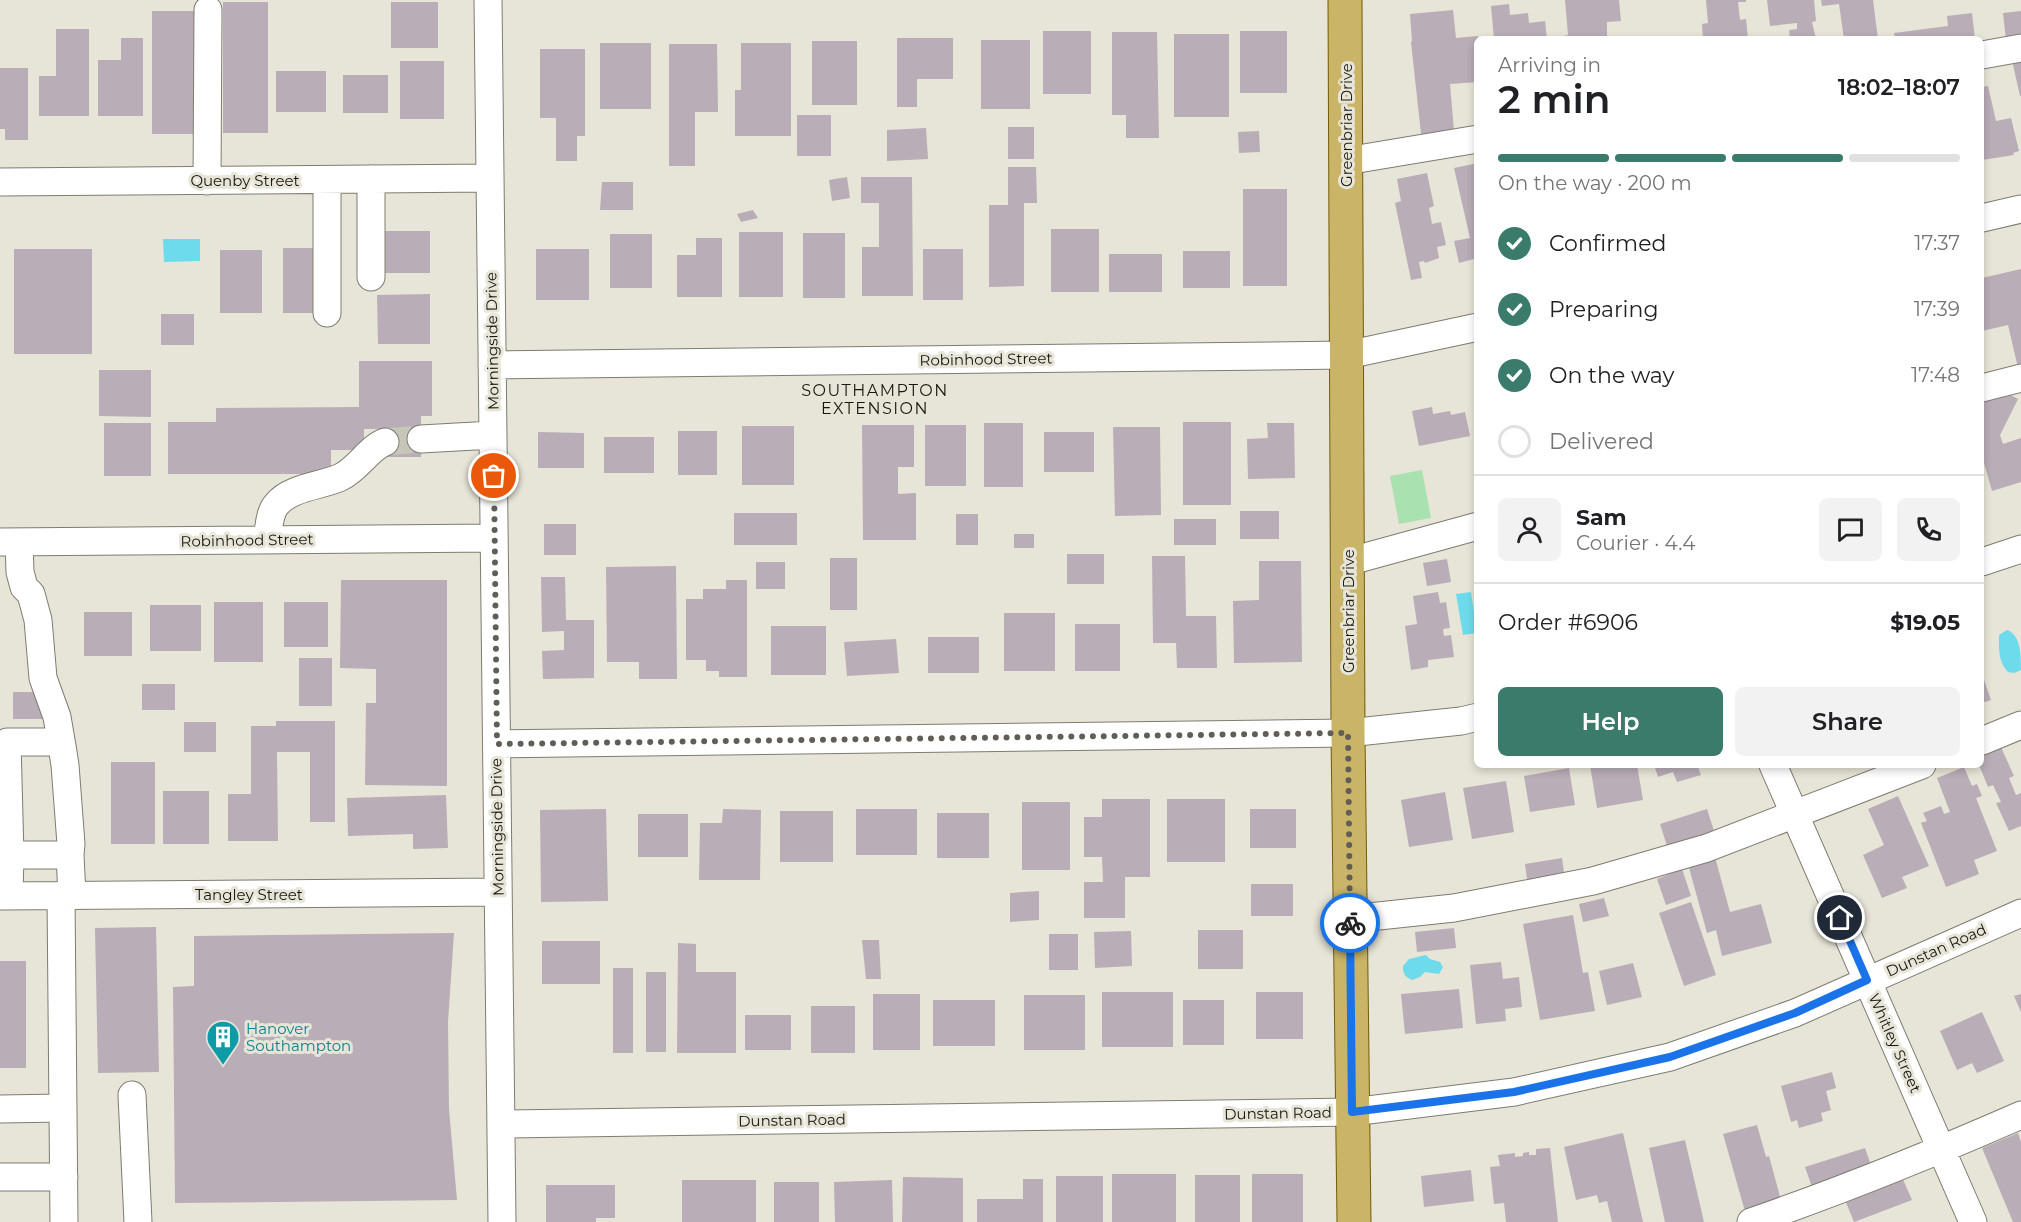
<!DOCTYPE html>
<meta charset="utf-8">
<style>
:root{--surface:#fff;--page:#f2f2f2;--text:#202124;--muted:#757577;--line:#e0e0e0;--accent:#3a7b6c}
body{margin:0;font-family:Montserrat,sans-serif;background:var(--page);color:var(--text);height:100vh;display:flex;flex-direction:column;font-size:22px;white-space:nowrap}
*{box-sizing:border-box;margin:0}
p{font-size:20px;color:var(--muted)}
.icon{flex:none;width:33px;height:33px;fill:none;stroke:currentColor;stroke-width:2;stroke-linecap:round;stroke-linejoin:round}
.map{position:relative;flex:1;overflow:hidden}
.panel{position:absolute;left:1474px;top:36px;width:510px;height:732px;display:flex;flex-direction:column;background:var(--surface);border-radius:9px;box-shadow:0 3px 9px #0003}
.panel>*{flex:none}
.pin{position:absolute;display:grid;place-items:center;width:51px;height:51px;color:#fff;margin:-26px;border:3px solid #fff;border-radius:50%;box-shadow:0 2px 6px #0007}
.courier{position:absolute;display:grid;place-items:center;width:60px;height:60px;margin:-30px;border:4px solid #1a73e8;border-radius:50%;background:#fff;color:#222;box-shadow:0 2px 8px #0007}
.overview em{font-style:normal;font-weight:600}
.overview div{display:flex;flex-direction:column-reverse}
.overview{display:flex;align-items:center;justify-content:space-between;height:102px;padding:0 24px}
h1{font-size:39px;font-weight:600;line-height:45px}
.bar{display:grid;grid-template-columns:repeat(4,1fr);gap:9px 6px;align-content:center;height:72px;padding:0 24px}
.bar i{height:8px;border-radius:4px;background:var(--line)}
.bar .active{background:var(--accent)}
.bar p{grid-column:span 4}
.line{display:flex;align-items:center;gap:15px;padding:0 24px;border-top:2px solid var(--line)}
.line div{flex:1}
.round{display:grid;place-items:center;flex:none;width:63px;height:63px;border-radius:9px;background:var(--page)}
ol{padding:0 24px;list-style:none}
li{display:flex;align-items:center;gap:18px;height:66px}
li p{margin-inline-start:auto}
li .icon{padding:6px;border-radius:50%;background:var(--accent);color:#fff;stroke-width:4}
li:last-child{color:var(--muted)}
li i{width:33px;height:33px;border:3px solid var(--line);border-radius:50%}
.action{display:flex;gap:12px;margin-top:auto;padding:12px 24px}
.action a{flex:1;height:69px;border-radius:9px;background:var(--accent);color:#fff;font-size:24px;font-weight:600;line-height:69px;text-align:center}
.action a+a{background:var(--page);color:var(--text)}
.map>svg:first-child{display:block}
.green{fill:#a9e1b0}
.water{fill:#6ddbeb}
.building{fill:#b9adb7}
.lines{fill:none;stroke-linecap:round;stroke-linejoin:round}
.minor-tunnel{stroke:#c8c6b9;stroke-width:27;stroke-dasharray:27 14;stroke-linecap:butt}
.minor-casing{stroke:#7e7c70;stroke-width:29}
.major-casing{stroke:#735c07;stroke-width:35}
.minor{stroke:#fff;stroke-width:27}
.major{stroke:#c9b467;stroke-width:33}
.done{stroke:#605e56;stroke-width:6;stroke-dasharray:0 10.8}
.route{stroke:#1a73e8;stroke-width:8}
.labels{text-anchor:middle;dominant-baseline:central;stroke-width:6;stroke-linejoin:round;paint-order:stroke}
.street-label{font-size:15px;fill:#171611;stroke:#e7e5d7}
.culture-label{font-size:15px;fill:#0d838f;stroke:#e7e5d7;text-anchor:start}
.neighbourhood-label{font-size:16px;letter-spacing:1.5px;fill:#171611;stroke:#e7e5d7}
</style>
<div class="map">
<svg width="2021" height="1222" viewBox="0 0 2021 1222">
<rect width="100%" height="100%" fill="#e7e5d7"/>
<!-- green -->
<path class="green" d="M1422 470 1431 518 1399 524 1390 476Z"/>
<!-- water -->
<path class="water" d="M163 239H200V261L164 262Z
M1471 592 1477 633 1463 635 1456 594Z
M2007 630C2021 635 2021 655 2021 670L2014 673 2008 672C1998 662 1999 648 1999 635Z
M1426 955 1430 959 1440 962 1443 967 1439 974 1425 972 1420 977 1412 980C1405 977 1403 974 1403 966L1409 959Z"/>
<!-- building -->
<path class="building" d="M1565 0H1619L1621 21 1607 22V36L1596 37V39H1563V36L1568 35Z
M1706 0H1746V2H1738L1740 20 1746 19 1748 39H1703L1702 24 1708 23Z
M1767 0H1814L1816 21 1812 22 1816 39H1790L1789 30 1797 29V23L1770 26Z
M1821 0H1873L1878 39H1844L1839 4 1822 6Z
M223 2H268V133H223Z
M391 2H438V48H391Z
M1509 4 1510 15 1528 13 1529 23 1545 21 1547 39H1494L1491 6Z
M1453 10 1456 38 1478 36V82L1450 84 1454 131 1421 134 1411 42 1412 41 1410 14Z
M152 11H199V134H152Z
M2021 11V38L2006 40 2003 13Z
M1972 13 1975 39H1895L1894 33 1948 26 1947 16Z
M56 29H89V116H39V76H56Z
M1043 31H1091V94H1043Z
M1240 31H1287V93H1240Z
M1112 32H1157L1159 138H1126V115H1112Z
M1174 34H1229V117H1174Z
M121 38H143V116H98V60H121Z
M897 38H953V79H917V107H897Z
M981 40H1030V109H981Z
M812 41H857V105H812Z
M600 43H651V109H600Z
M741 43H791V136H735V90H741Z
M669 44H717L718 112H695V166H669Z
M540 49H585V136H577V161H556V118H540Z
M2021 53V96H2020L2011 56Z
M400 61H444V119H400Z
M0 68H28V140H5V129H0Z
M276 71H326V112H276Z
M343 75H388V113H343Z
M1988 86 1996 121 2011 118 2019 151 2013 153 2014 155 1982 160V87Z
M797 115H831V156H797Z
M1008 127H1034V159H1008Z
M926 128 928 159 887 161V130Z
M1259 131 1260 152 1239 153 1238 132Z
M1478 163V270H1476L1474 259 1459 263 1454 241 1470 238 1454 168Z
M1008 167H1036L1037 203H1024V286L989 287V205H1008Z
M1427 173 1434 206 1429 208 1432 224 1441 222 1446 245 1437 247 1439 258 1425 263 1424 261 1419 262 1422 278 1411 280 1395 203 1401 201 1397 179Z
M847 177 850 198 832 201 829 180Z
M861 177H912L913 296H862V247H879V203H861Z
M602 182H633V210H600Z
M1243 189H1287V286H1243Z
M753 210 758 218 741 222 737 214Z
M1051 229H1099V292H1051Z
M382 231H430V273H382Z
M739 232H783V297H739Z
M803 233H845V298H803Z
M610 234H652V288H610Z
M696 238H722V297H677V255H696Z
M283 248H324V313H283Z
M14 249H92V354H14Z
M536 249H589V300H536Z
M923 249H963V300H923Z
M220 250H262V313H220Z
M1183 251H1230V288H1183Z
M1109 254H1162V292H1109Z
M2021 269V368H2018L2008 325 1982 331V278Z
M430 294V344H378L377 295Z
M161 314H194V345H161Z
M359 361H432V416H421V457H385V429H364V450H331V474H168V422H216V408L359 407Z
M99 370H151V417L99 416Z
M2003 391 2018 399 2000 435 2003 444 2021 438V482L1992 491 1982 456V398Z
M1432 407 1433 414 1450 411 1451 415 1465 412 1470 436 1419 446 1412 411Z
M1183 422H1231V505H1183Z
M104 423H151V476H104Z
M984 423H1023V487H984Z
M1267 423H1294L1295 478 1248 479 1247 439 1268 438Z
M862 425H914V467H898V494L916 493V540H863Z
M925 425H966V486H925Z
M742 426H794V485H742Z
M1113 427H1160L1161 515 1115 516Z
M678 431H717V475H678Z
M538 432 584 433V468H538Z
M1044 432H1094V472H1044Z
M604 437H654V473H604Z
M1240 511H1279V539H1240Z
M734 513H797V545H734Z
M956 514H978V545H956Z
M1174 519H1216V545H1174Z
M544 524H576V555H544Z
M1014 534H1034V548H1014Z
M1067 554H1104V584H1067Z
M1152 556H1185L1186 616H1216L1217 668H1177L1176 643H1153Z
M830 558H857V610H830Z
M1447 559 1451 582 1427 586 1423 563Z
M1259 561H1301L1302 662 1234 663 1233 601 1259 600Z
M756 562H785V589H756Z
M676 566 677 679H639V662H607L606 567Z
M541 577H565L566 620H594V678L543 679 542 651 564 650V631L542 632Z
M341 580H447V786L365 785 366 703H376V669L340 668Z
M726 580H747V677H719V671H706V660H686V599H703V589H726Z
M1438 592 1440 603 1446 602 1450 628 1443 629 1444 636 1451 635 1454 657 1428 660V667L1411 670 1405 626 1417 624 1413 596Z
M214 602H263V662H214Z
M284 602H328V647H284Z
M150 605H201V651H150Z
M84 612H132V656H84Z
M1004 613H1055V671H1004Z
M1075 624H1120V671H1075Z
M771 626H826V675H771Z
M928 637H979V673H928Z
M896 639 899 673 847 676 844 642Z
M299 658H332V706H299Z
M1982 674 1991 700 1982 703 1984 710 1982 711Z
M142 684H175V710H142Z
M13 692H43V719H13Z
M276 721H335V822H310V752H277L278 841H228V794H251V726H276Z
M184 722H216V752H184Z
M2000 745 2014 776 2009 778 2016 795 2021 793V826L2009 831 1996 803 2001 802 1993 785 1988 787 1979 765H1982V753Z
M111 762H155V844H111Z
M1590 765H1637L1643 800 1597 808Z
M1654 765H1704L1698 767 1701 775 1677 782 1673 772 1658 777Z
M1964 767 1972 786 1977 784 1982 796 1976 798 1997 851 1974 860 1979 874 1946 887 1921 823 1927 821 1923 813 1941 806 1944 814 1950 812 1937 778Z
M1569 768 1575 805 1530 812 1524 776Z
M1506 781 1514 832 1472 839 1463 788Z
M163 791H209V844H163Z
M1445 792 1453 840 1409 847 1401 800Z
M446 795 448 848 413 849V834L348 836 347 798Z
M1898 796 1929 866 1902 877 1907 888 1882 898 1863 855 1884 845 1868 809Z
M1102 799H1150V877H1125V918H1084V882H1103L1102 857H1084V817H1102Z
M1167 799H1225V862H1167Z
M1022 802H1070V870H1022Z
M606 809 608 901 541 902 540 810Z
M723 809 761 810 760 880H699L700 823H722Z
M856 809H917V855H856Z
M1250 809H1296V848H1250Z
M1707 809 1715 834 1668 849 1660 824Z
M780 811H833V862H780Z
M937 813H989V858H937Z
M638 814H688V857H638Z
M1715 857 1730 912 1761 904 1772 943 1722 956 1716 930 1707 933 1688 864Z
M1562 858 1565 880 1528 886 1525 864Z
M1682 869 1691 896 1666 905 1657 879Z
M1251 884H1293V916H1251Z
M1039 891V920L1010 922V893Z
M1604 898 1609 916 1583 922 1579 904Z
M1691 902 1716 975 1684 986 1659 913Z
M1573 915 1583 973 1588 972 1595 1011 1540 1020 1523 924Z
M156 927 159 1072 98 1073 95 928Z
M1454 928 1456 948 1417 952 1415 932Z
M1198 930H1243V969H1198Z
M1131 931 1132 966 1095 968 1094 932Z
M454 933 448 1022 449 1109 457 1200 175 1203 173 987 194 986V936Z
M1049 934H1078V970H1049Z
M862 940H879L881 979H866Z
M542 941H600V984H542Z
M678 943 696 944V972H736V1053H677Z
M0 961H26V1068H0Z
M1501 962 1503 979 1519 977 1522 1007 1505 1009 1506 1021 1476 1024 1470 965Z
M1633 963 1642 997 1607 1005 1599 971Z
M613 968H633V1053H613Z
M646 972H666V1052H646Z
M1459 989 1463 1028 1405 1034 1401 994Z
M1102 992H1173V1047H1102Z
M1256 992H1303V1039H1256Z
M873 994H920V1050H873Z
M2021 994V1012L2014 996Z
M1024 995H1085V1050H1024Z
M933 1000H995V1046H933Z
M1183 1000H1224V1045H1183Z
M811 1006H855V1053H811Z
M1982 1012 2004 1061 1977 1073 1972 1063 1957 1070 1940 1031Z
M745 1015H791V1050H745Z
M1832 1072 1836 1088 1826 1091 1831 1110 1821 1113 1823 1121 1799 1128 1797 1120 1791 1122 1781 1086Z
M1757 1125 1766 1157 1769 1156 1782 1204 1746 1215 1723 1134Z
M1623 1133 1643 1222H1612L1607 1201 1599 1203 1597 1195 1576 1200 1564 1147Z
M2018 1133 2021 1142V1222H2013L1982 1148Z
M1685 1140 1704 1222H1665L1649 1148Z
M1550 1148 1558 1222H1506L1504 1203 1494 1204 1490 1167 1500 1166 1498 1155 1515 1153V1157L1523 1156V1153L1529 1152V1155H1536V1149Z
M1865 1148 1873 1171 1813 1190 1805 1167Z
M1471 1170 1474 1201 1424 1207 1421 1176Z
M1112 1174H1176V1222H1112Z
M1252 1174H1303V1222H1252Z
M1195 1175H1240V1222H1195Z
M1056 1176H1103V1222H1056Z
M903 1177 963 1178V1222H902Z
M1902 1177 1912 1200 1854 1222 1845 1200Z
M1023 1179H1043V1222H977V1199H1023Z
M682 1180H756V1222H682Z
M892 1180 893 1222H835L834 1182Z
M774 1182H819V1222H774Z
M546 1185H615V1218H596V1222H546Z"/>
<g class="lines">
<!-- minor-tunnel -->
<path class="minor-tunnel" d="M385 442 421 439"/>
<!-- minor casing -->
<g class="minor-casing">
<path id="minor" d="M488 0 502 1222
M1982 55 2021 48
M1346 161 1478 139
M371 179V277
M327 180V313
M207 181 208 10
M0 182 490 178
M1982 218 2021 209
M492 365 1347 355 1478 327
M1982 388 2021 378
M421 439 493 435
M267 540C269 529 269 512 277 504 291 487 322 486 341 477 358 469 370 447 385 442
M0 542 494 538
M19 542 20 572 24 587 31 594 38 620 43 678 57 717 62 746
M1347 562 1478 526
M1982 562 2021 549
M1982 741 2021 725
M497 744 1348 733 1461 721 1478 717
M1773 765 1973 1222
M10 855 7 742H53L62 746 65 765 71 844 70 855
M61 895 64 1222
M0 896 498 892
M9 896 10 855H70L72 895
M1350 919 1454 908 1593 881 1707 848 1922 765
M132 1095 138 1222
M0 1109 63 1108
M501 1124 1352 1112 1514 1092 1670 1057 1795 1013 2021 913
M0 1177H64
M1751 1222C1843 1190 1932 1154 2021 1115"/>
</g>
<!-- major casing -->
<g class="major-casing">
<path id="major" d="M1345 0 1348 733 1354 1222"/>
</g>
<!-- minor -->
<use href="#minor" class="minor"/>
<!-- major -->
<use href="#major" class="major"/>
</g>
<g class="lines">
<!-- done -->
<path class="done" d="M494 476 497 744 1348 733 1350 923"/>
<!-- route -->
<path class="route" d="M1350 923 1352 1112 1514 1092 1670 1057 1795 1013 1867 980 1840 918"/>
</g>
<!-- icons -->
<defs>
<g id="building-pin" transform="scale(1.725)"><path d="M0 17L-7.5 6A9.5 9.5 0 1 1 7.5 6Z" fill="#0f9aa8" stroke="#e7e5d7"/><path d="M-4-6H4V6H1V3H-1V6H-4ZM-2.5-4.3h1.7v1.8h-1.7ZM.8-4.3h1.7v1.8H.8ZM-2.5-1h1.7V.8h-1.7ZM.8-1h1.7V.8H.8Z" fill="#fff"/></g>
</defs>
<g fill-rule="evenodd">
<use href="#building-pin" x="223" y="1037"/>
</g>
<g class="labels">
<!-- street labels -->
<g class="street-label">
<text transform="translate(1346 125) rotate(-90)">Greenbriar Drive</text>
<text x="245" y="180">Quenby Street</text>
<text transform="translate(492 341) rotate(-91)">Morningside Drive</text>
<text transform="translate(986 359) rotate(-1)">Robinhood Street</text>
<text transform="translate(247 540) rotate(-1)">Robinhood Street</text>
<text transform="translate(1348 611) rotate(-90)">Greenbriar Drive</text>
<text transform="translate(497 827) rotate(-91)">Morningside Drive</text>
<text x="249" y="894">Tangley Street</text>
<text transform="translate(1936 950) rotate(-24)">Dunstan Road</text>
<text transform="translate(1895 1043) rotate(66)">Whitley Street</text>
<text transform="translate(1278 1113) rotate(-1)">Dunstan Road</text>
<text transform="translate(792 1120) rotate(-1)">Dunstan Road</text>
</g>
<!-- culture labels -->
<g class="culture-label">
<text x="246" y="1028">Hanover<tspan x="246" dy="17">Southampton</tspan></text>
</g>
<!-- neighbourhood labels -->
<g class="neighbourhood-label">
<text x="875" y="390">SOUTHAMPTON<tspan x="875" dy="18">EXTENSION</tspan></text>
</g>
</g>
</svg>
<div class="pin" style="left:494px;top:476px;background:#ea580c"><svg class="icon" aria-label="bag" viewBox="0 0 24 24"><path d="M5 8h14l-1 12H6zM9 8a3 3 0 0 1 6 0"/></svg></div>
<div class="pin" style="left:1840px;top:918px;background:#1f2937"><svg class="icon" aria-label="home" viewBox="0 0 24 24"><path d="M3 11l9-7 9 7M6 9v11h12V9"/></svg></div>
<div class="courier" style="left:1350px;top:923px"><svg class="icon" aria-label="bike" viewBox="0 0 24 24"><circle cx="6" cy="16" r="4"/><circle cx="18" cy="16" r="4"/><path d="M6 16l4-8h5l3 8M10 8l3 8H6M13 5h3"/></svg></div>
<section class="panel">
<div class="overview"><div><h1>2 min</h1><p>Arriving in</p></div><em>18:02–18:07</em></div>
<div class="bar"><i class="active"></i><i class="active"></i><i class="active"></i><i></i><p>On the way · 200 m</p></div>
<ol>
<li><svg class="icon" aria-label="check" viewBox="0 0 24 24"><path d="M5 12l5 5 9-10"/></svg>Confirmed<p>17:37</p></li>
<li><svg class="icon" aria-label="check" viewBox="0 0 24 24"><path d="M5 12l5 5 9-10"/></svg>Preparing<p>17:39</p></li>
<li><svg class="icon" aria-label="check" viewBox="0 0 24 24"><path d="M5 12l5 5 9-10"/></svg>On the way<p>17:48</p></li>
<li><i></i>Delivered</li>
</ol>
<div class="line" style="height:108px"><a class="round"><svg class="icon" aria-label="person" viewBox="0 0 24 24"><circle cx="12" cy="8" r="4"/><path d="M4 21q1-7 8-7t8 7"/></svg></a><div><b>Sam</b><p>Courier · 4.4</p></div><a class="round"><svg class="icon" aria-label="chat" viewBox="0 0 24 24"><path d="M4 5h16v11H9l-5 4z"/></svg></a><a class="round"><svg class="icon" aria-label="phone" viewBox="0 0 24 24"><path d="M5 4h4l2 5-3 2q2 4 5 5l2-3 5 2v4C11 20 4 13 5 4z"/></svg></a></div>
<div class="line" style="height:78px"><div>Order #6906</div><b>$19.05</b></div>
<div class="action"><a>Help</a><a>Share</a></div>
</section>
</div>
